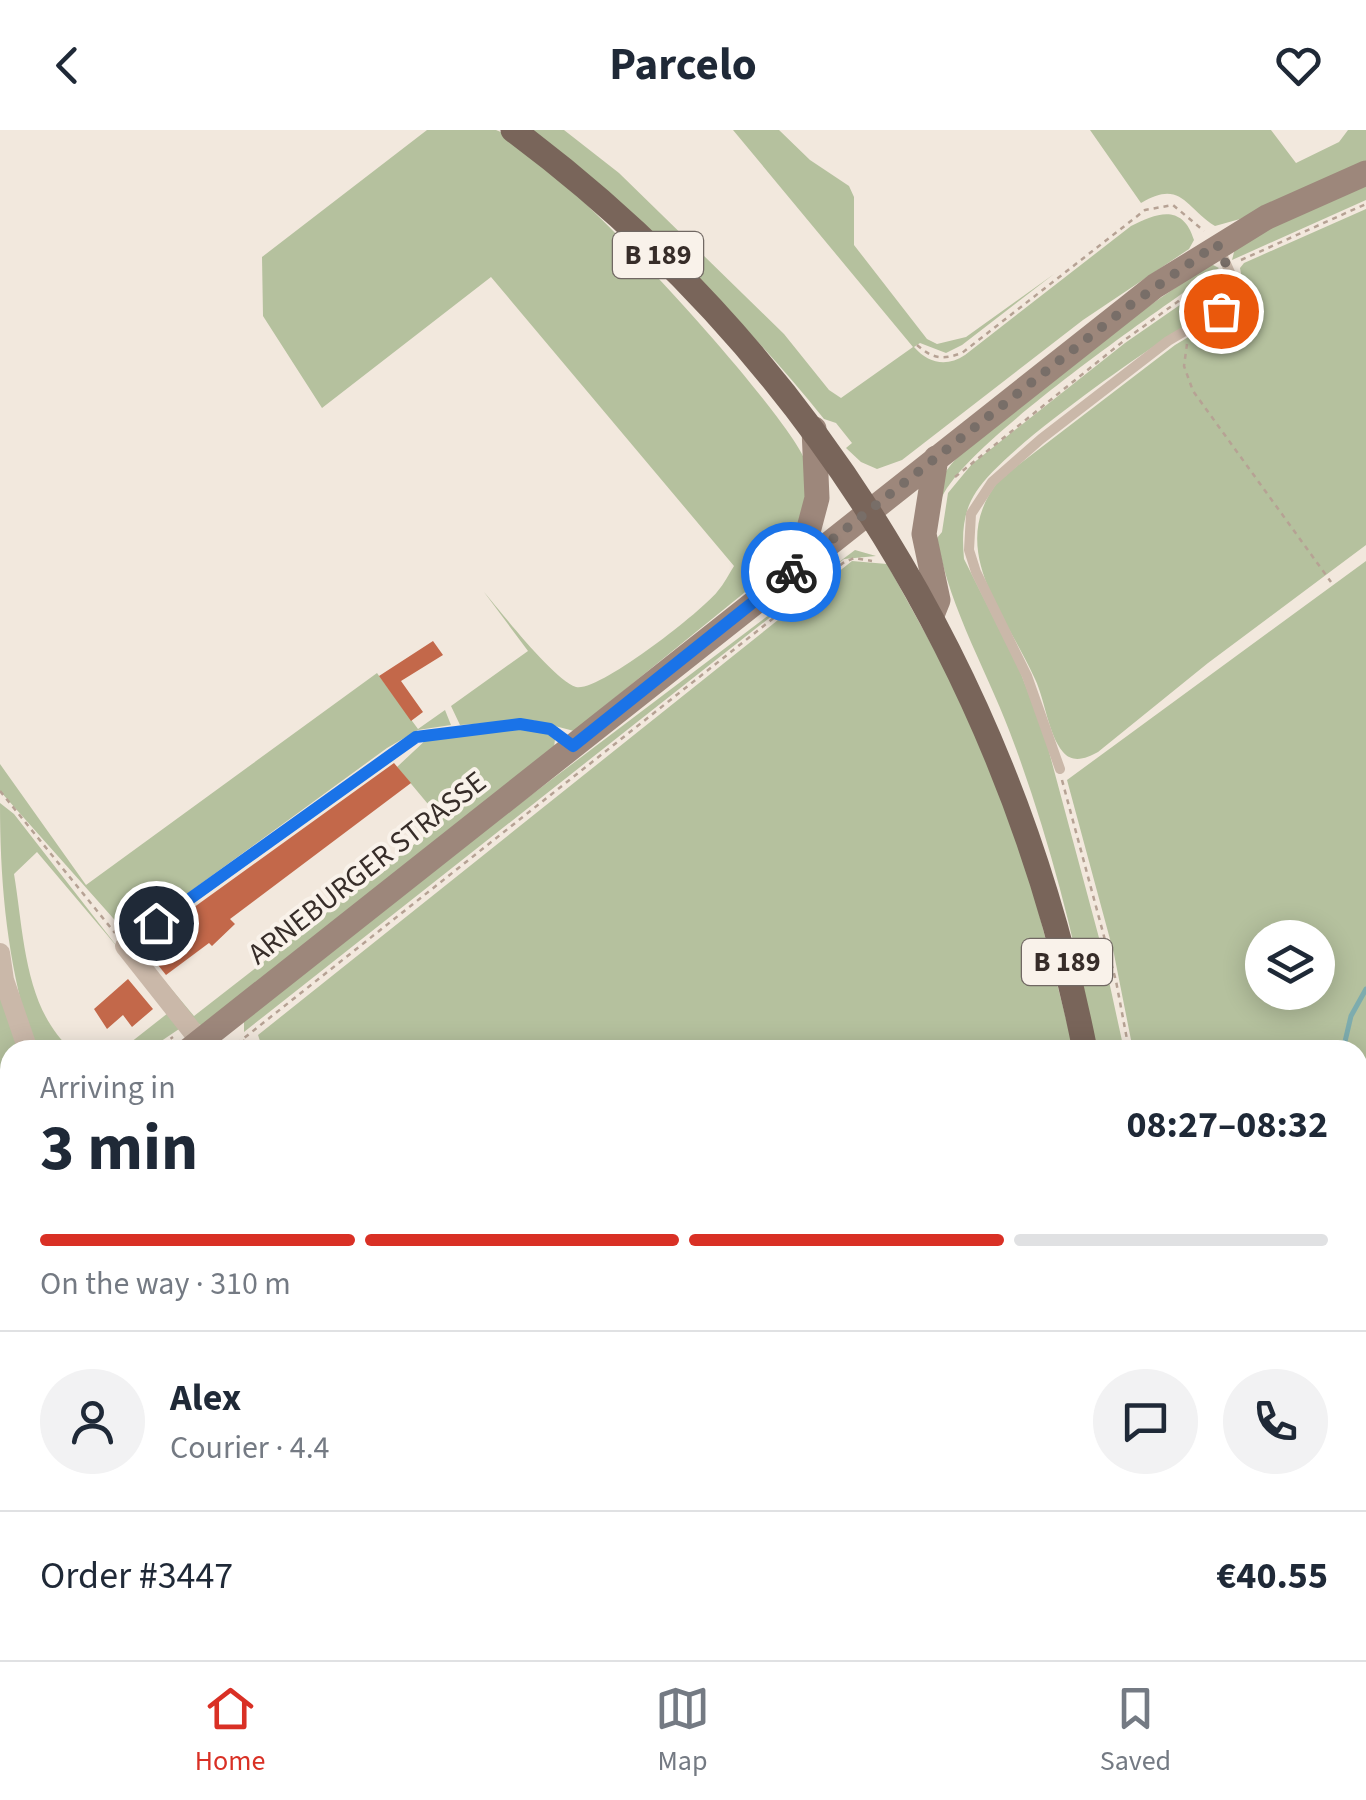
<!DOCTYPE html>
<meta charset="utf-8">
<style>
:root{--surface:#fff;--page:#f2f2f3;--text:#1f2937;--muted:#747a83;--line:#e0e1e3;--accent:#d93025}
body{margin:0;font-family:"Source Sans 3",sans-serif;background:var(--page);color:var(--text);height:100vh;display:flex;flex-direction:column;font-size:38px;white-space:nowrap}
*{box-sizing:border-box;margin:0}
p{font-size:32px;color:var(--muted)}
.icon{flex:none;width:55px;height:55px;fill:none;stroke:currentColor;stroke-width:2;stroke-linecap:round;stroke-linejoin:round}
.map{position:relative;flex:1;overflow:hidden}
.drawer{position:absolute;left:0px;top:910px;width:1368px;height:620px;display:flex;flex-direction:column;background:var(--surface);border-radius:30px 30px 0 0;box-shadow:0 5px 25px #0003}
.drawer>*{flex:none}
.fabs{position:absolute;left:1245px;top:790px;display:grid;gap:20px}
.fabs a{display:grid;place-items:center;width:90px;height:90px;border-radius:50%;background:var(--surface);box-shadow:0 5px 25px #0003;font-size:50px}
.pin{position:absolute;display:grid;place-items:center;width:85px;height:85px;color:#fff;margin:-42px;border:5px solid #fff;border-radius:50%;box-shadow:0 2px 10px #0007}
.courier{position:absolute;display:grid;place-items:center;width:100px;height:100px;margin:-50px;border:8px solid #1a73e8;border-radius:50%;background:#fff;color:#222;box-shadow:0 2px 12px #0007}
.summary em{font-style:normal;font-weight:700}
.summary div{display:flex;flex-direction:column-reverse}
.summary{display:flex;align-items:center;justify-content:space-between;height:170px;padding:0 40px}
h1{font-size:65px;font-weight:700;line-height:75px}
.bar{display:grid;grid-template-columns:repeat(4,1fr);gap:15px 10px;align-content:center;height:120px;padding:0 40px}
.bar i{height:12px;border-radius:8px;background:var(--line)}
.bar .active{background:var(--accent)}
.bar p{grid-column:span 4}
.line{display:flex;align-items:center;gap:25px;padding:0 40px;border-top:2px solid var(--line)}
.line div{flex:1}
.round{display:grid;place-items:center;flex:none;width:105px;height:105px;border-radius:52px;background:var(--page)}
header{display:flex;justify-content:space-between;align-items:center;height:130px;padding:0 40px;background:var(--surface);font-size:45px;font-weight:700}
.tab-bar{display:flex;justify-content:space-around;align-items:center;height:140px;border-top:2px solid var(--line);background:var(--surface);font-size:28px;color:var(--muted)}
.tab-bar a{display:grid;justify-items:center;gap:5px}
.tab-bar .active{color:var(--accent)}
.map>svg:first-child{display:block}
.green{fill:#b5c19e;fill-rule:evenodd}
.lines{fill:none;stroke-linecap:round;stroke-linejoin:round}
.stream{stroke:#7dacae;stroke-width:5}
.building{fill:#c3684a}
.path{stroke:#b6a294;stroke-width:2.5;stroke-dasharray:5 5;stroke-linecap:butt}
.lane{stroke:#cab8a9;stroke-width:10}
.street{stroke:#cab8a9;stroke-width:20}
.secondary{stroke:#9d877b;stroke-width:25}
.primary{stroke:#79655a;stroke-width:25}
.done{stroke:#786e68;stroke-width:10;stroke-dasharray:0 18}
.route{stroke:#1a73e8;stroke-width:12}
.labels{text-anchor:middle;dominant-baseline:central;stroke-width:8;stroke-linejoin:round;paint-order:stroke}
.shield{fill:#f9f2ea;stroke:#716863;stroke-width:2.5}
.shield-label{font-size:28px;font-weight:bold;fill:#372d29}
.street-label{font-size:30px;fill:#372d29;stroke:#f9f2ea}
</style>
<header><svg class="icon" aria-label="back" viewBox="0 0 24 24"><path d="M15 5l-7 7 7 7"/></svg>Parcelo<svg class="icon" aria-label="heart" viewBox="0 0 24 24"><path d="M12 20l-8-8c-3-5 5-10 8-4 3-6 11-1 8 4z"/></svg></header>
<div class="map">
<svg width="1366" height="1530" viewBox="0 0 1366 1530">
<rect width="100%" height="100%" fill="#f2e8dd"/>
<!-- green -->
<path class="green" d="M427 0C447 0 478 0 496 0 549 20 779 272 804 328 816 355 803 406 786 429L574 601 532 590 460 595 451 576 528 521 484 462C502 483 553 549 576 557 598 563 702 481 717 462 724 454 729 444 734 436L491 147 322 278 263 186 262 127Z
M529 0H564L619 43 784 204 829 260 841 268 913 217 733 0H779L810 30 849 56 854 67V115L927 209 937 214 966 207 1054 144 962 215 946 223 920 213 914 217C929 234 947 237 965 225L1131 96C1158 82 1183 74 1194 110L1189 119 1083 190 902 330 877 339 861 332 846 318 852 313 836 293 824 289C736 179 638 88 529 0Z
M1090 0H1271L1296 33 1339 12 1348 0H1366V31L1240 89 1215 96C1185 77 1181 49 1141 73Z
M1366 54V70L1232 130 1236 114Z
M1366 79V415L1208 533 1098 622C1087 628 1073 634 1063 622 1048 604 1045 570 1035 549 1005 482 944 418 1000 349L1175 215 1234 180 1243 154 1240 138 1244 133Z
M1211 134 1219 138C1164 176 959 317 941 370 941 363 940 353 943 347 957 309 1168 161 1211 134Z
M1223 145 1225 167C1209 188 1183 197 1162 211 1118 240 1001 322 976 362 962 383 962 406 964 429L1018 536 1044 603 1102 819 1124 920H1096C1077 817 1051 714 1015 616 990 545 950 482 937 408L942 402 948 363 972 334 1125 213Z
M855 420 876 426 844 429 244 902V890L502 687Z
M852 431 887 434 961 568 1022 717 1074 920H263L258 905Z
M1366 431V1494L1358 1495V920H1133L1114 824 1067 650ZM1262 808H1318V862H1262Z
M377 543 418 599 445 580 451 595 418 600 387 618 129 806 0 661V634L86 755Z
M520 598 549 603 555 609 554 618 203 896 189 890 163 849 194 886 443 692 397 637 429 607Z
M0 673 14 684 119 819 37 722 14 744C24 803 24 879 72 920H35C8 839 0 759 0 673Z
M0 856 20 920H10V1004L0 1018Z
M168 883 182 897 148 920H121Z
M10 1118V1443L0 1427V1127Z
M0 1444 10 1457V1520H72L82 1530H0Z
M479 1520H656V1529L458 1530Z
M852 1520H943L938 1530H841Z
M1179 1520H1277L1268 1530H1180Z"/>
<g class="lines">
<!-- stream -->
<path class="stream" d="M1343 920 1351 886 1366 859
M1358 1236 1366 1242
M0 1455 10 1467
M53 1520 61 1530
M1218 1520 1220 1530"/>
</g>
<!-- building -->
<path class="building" d="M433 511 443 525 401 551 423 582 411 591 379 546Z
M394 633 411 653 230 789 235 794 212 816 209 813 166 845 142 815 152 807 157 813 168 804 171 808 192 791 186 783Z
M128 849 153 879 132 897 123 885 107 899 94 879Z"/>
<g class="lines">
<!-- path -->
<path class="path" d="M1241 130 1366 74
M1187 214 1184 236 1193 261 1331 452
M917 215C933 229 942 230 962 223L1145 80 1173 75 1204 101
M955 347 1126 209 1212 147
M1062 650 1116 851 1129 920
M0 661 115 803
M243 910 252 920
M154 920 173 907
M229 920 843 433 854 428 872 431
M0 1025 10 1009
M0 1117 10 1108
M1358 1281 1366 1288
M1172 1520 1173 1530
M660 1530 661 1520"/>
<!-- lane -->
<path class="lane" d="M1060 639 1027 546 976 442 969 420 971 384 992 352 1041 309 1168 211 1229 175 1236 156 1220 120
M125 816 416 607 520 594 550 599 573 616
M0 1435 10 1448"/>
<!-- street -->
<path class="street" d="M125 816 200 911
M0 823 4 850 28 920"/>
<!-- secondary -->
<path class="secondary" d="M799 436 817 368 814 299
M932 485 938 470 924 404 936 328
M189 920 1155 156 1267 87 1366 43
M0 1072 10 1064"/>
<!-- primary -->
<path class="primary" d="M513 0C814 224 1012 554 1085 920
M1140 1520 1141 1530"/>
</g>
<g class="lines">
<!-- done -->
<path class="done" d="M791 442 1126 178 1217 114 1236 156 1229 175 1221 181"/>
<!-- route -->
<path class="route" d="M156 793 416 607 520 594 550 599 573 616 791 442"/>
</g>
<g class="labels">
<!-- shield labels -->
<g class="shield">
<rect x="613" y="102" width="90" height="46" rx="8"/>
<rect x="1022" y="809" width="90" height="46" rx="8"/>
</g>
<g class="shield-label">
<text x="658" y="125">B 189</text>
<text x="1067" y="832">B 189</text>
</g>
<!-- street labels -->
<g class="street-label">
<text transform="translate(367 738) rotate(-38)">ARNEBURGER STRASSE</text>
</g>
</g>
</svg>
<div class="fabs">
<a><svg class="icon" aria-label="layers" viewBox="0 0 24 24"><path d="M12 4l9 5-9 5-9-5zM3 14l9 5 9-5"/></svg></a>
</div>
<div class="pin" style="left:1221px;top:181px;background:#ea580c"><svg class="icon" aria-label="bag" viewBox="0 0 24 24"><path d="M5 8h14l-1 12H6zM9 8a3 3 0 0 1 6 0"/></svg></div>
<div class="pin" style="left:156px;top:793px;background:#1f2937"><svg class="icon" aria-label="home" viewBox="0 0 24 24"><path d="M3 11l9-7 9 7M6 9v11h12V9"/></svg></div>
<div class="courier" style="left:791px;top:442px"><svg class="icon" aria-label="bike" viewBox="0 0 24 24"><circle cx="6" cy="16" r="4"/><circle cx="18" cy="16" r="4"/><path d="M6 16l4-8h5l3 8M10 8l3 8H6M13 5h3"/></svg></div>
<section class="drawer">
<div class="summary"><div><h1>3 min</h1><p>Arriving in</p></div><em>08:27–08:32</em></div>
<div class="bar"><i class="active"></i><i class="active"></i><i class="active"></i><i></i><p>On the way · 310 m</p></div>
<div class="line" style="height:180px"><a class="round"><svg class="icon" aria-label="person" viewBox="0 0 24 24"><circle cx="12" cy="8" r="4"/><path d="M4 21q1-7 8-7t8 7"/></svg></a><div><b>Alex</b><p>Courier · 4.4</p></div><a class="round"><svg class="icon" aria-label="chat" viewBox="0 0 24 24"><path d="M4 5h16v11H9l-5 4z"/></svg></a><a class="round"><svg class="icon" aria-label="phone" viewBox="0 0 24 24"><path d="M5 4h4l2 5-3 2q2 4 5 5l2-3 5 2v4C11 20 4 13 5 4z"/></svg></a></div>
<div class="line" style="height:130px"><div>Order #3447</div><b>€40.55</b></div>
</section>
</div>
<nav class="tab-bar">
<a class="active"><svg class="icon" aria-label="home" viewBox="0 0 24 24"><path d="M3 11l9-7 9 7M6 9v11h12V9"/></svg>Home</a>
<a><svg class="icon" aria-label="map" viewBox="0 0 24 24"><path d="M3 6l6-2 6 2 6-2v14l-6 2-6-2-6 2zM9 4v14M15 6v14"/></svg>Map</a>
<a><svg class="icon" aria-label="saved" viewBox="0 0 24 24"><path d="M7 4h10v16l-5-4-5 4z"/></svg>Saved</a>
</nav>
